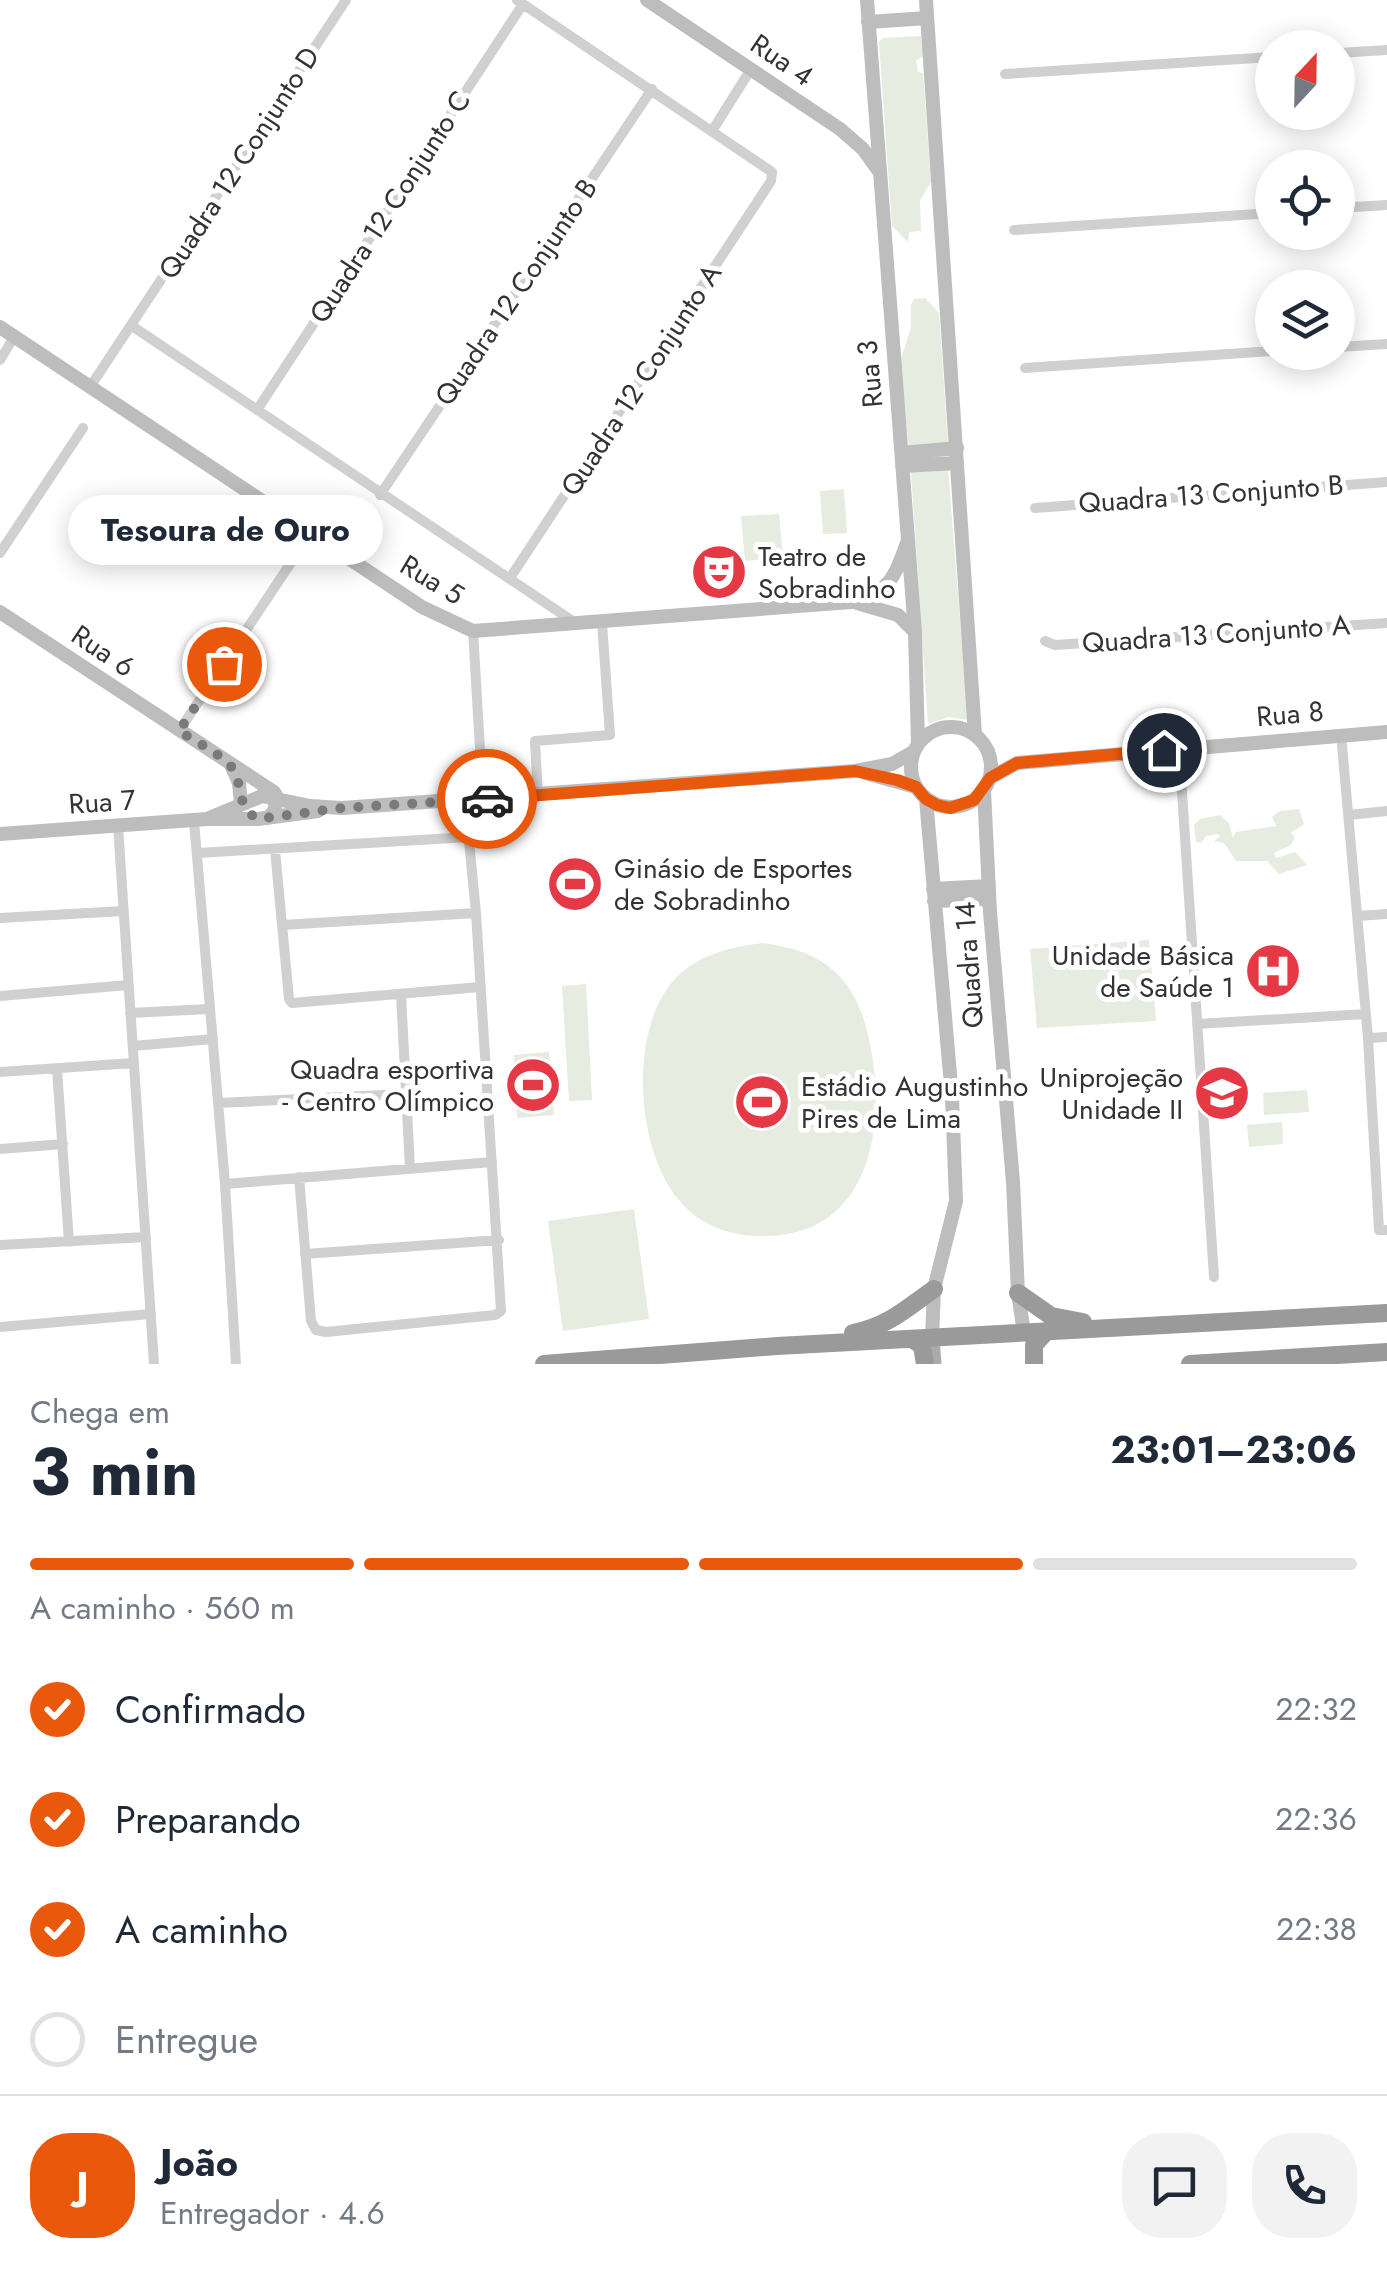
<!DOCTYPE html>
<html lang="pt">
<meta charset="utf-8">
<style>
:root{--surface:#fff;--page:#f2f2f3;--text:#1f2937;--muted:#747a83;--line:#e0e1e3;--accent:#ea580c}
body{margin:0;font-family:Jost,sans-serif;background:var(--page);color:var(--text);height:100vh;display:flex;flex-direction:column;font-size:38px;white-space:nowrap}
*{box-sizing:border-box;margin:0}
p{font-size:32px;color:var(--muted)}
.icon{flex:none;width:55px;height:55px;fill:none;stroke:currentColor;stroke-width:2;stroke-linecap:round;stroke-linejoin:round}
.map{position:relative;height:1364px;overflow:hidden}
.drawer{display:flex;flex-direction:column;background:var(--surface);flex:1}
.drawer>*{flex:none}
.needle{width:65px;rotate:22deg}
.controls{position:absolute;left:1255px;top:30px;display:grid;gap:20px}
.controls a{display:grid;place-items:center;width:100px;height:100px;border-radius:50%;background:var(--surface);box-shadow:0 5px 25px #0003;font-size:50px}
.pin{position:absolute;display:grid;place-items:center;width:85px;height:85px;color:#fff;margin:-42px;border:5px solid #fff;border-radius:50%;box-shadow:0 2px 10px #0007}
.courier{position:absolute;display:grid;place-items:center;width:100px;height:100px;margin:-50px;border:8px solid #ea580c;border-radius:50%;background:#fff;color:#222;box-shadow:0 2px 12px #0007}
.bubble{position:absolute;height:70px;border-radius:35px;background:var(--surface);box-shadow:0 5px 25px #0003;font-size:32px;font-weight:700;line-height:70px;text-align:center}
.head em{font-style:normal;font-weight:700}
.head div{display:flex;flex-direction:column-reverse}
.head{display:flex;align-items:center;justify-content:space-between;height:170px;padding:0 30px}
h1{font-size:65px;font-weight:700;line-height:75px}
.bar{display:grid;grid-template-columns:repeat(4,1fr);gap:15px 10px;align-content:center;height:120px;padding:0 30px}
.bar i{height:12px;border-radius:8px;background:var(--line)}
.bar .current{background:var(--accent)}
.bar p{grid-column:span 4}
.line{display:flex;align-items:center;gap:25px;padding:0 30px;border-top:2px solid var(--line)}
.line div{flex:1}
.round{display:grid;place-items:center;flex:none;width:105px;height:105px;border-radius:40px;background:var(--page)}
ol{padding:0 30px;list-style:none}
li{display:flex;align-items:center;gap:30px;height:110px}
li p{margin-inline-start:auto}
li .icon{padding:10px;border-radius:50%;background:var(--accent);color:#fff;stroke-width:4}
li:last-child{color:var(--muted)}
li i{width:55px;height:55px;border:5px solid var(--line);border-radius:50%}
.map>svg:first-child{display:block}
.green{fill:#e6ecdf}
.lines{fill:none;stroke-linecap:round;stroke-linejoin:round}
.street{stroke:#d0d0d0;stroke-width:10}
.secondary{stroke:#bdbdbd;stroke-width:14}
.primary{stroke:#ababab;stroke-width:15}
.highway{stroke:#9a9a9a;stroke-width:18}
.done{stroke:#7a7a7a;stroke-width:10;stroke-dasharray:0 18}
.route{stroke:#ea580c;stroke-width:12}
.labels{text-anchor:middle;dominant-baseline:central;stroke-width:10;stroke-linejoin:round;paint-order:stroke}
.street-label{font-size:28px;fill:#333;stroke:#fff}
.poi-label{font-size:28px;fill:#333;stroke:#fff;text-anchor:start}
</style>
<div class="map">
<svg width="1387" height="1364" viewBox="0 0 1387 1364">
<rect width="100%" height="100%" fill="#fff"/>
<!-- green -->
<path class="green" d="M921 36 923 57 916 60 918 72 923 73 931 182 920 201 921 231 909 232 908 242 892 226 879 42 883 38Z
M925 298 939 313 948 444 909 447 899 364 911 328V305L914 299Z
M948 468 968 720 948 717 928 724 911 473 912 470Z
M844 489 847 533 823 534 820 491Z
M779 514 783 558 745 561 741 516Z
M1299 809 1304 824 1291 833 1295 838 1291 845 1274 853 1276 858 1295 852 1307 865 1279 874 1267 861H1236L1224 843 1214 841 1220 837 1218 834 1206 836 1201 843 1196 842 1194 825 1200 819 1220 815 1229 823 1233 838 1236 832 1276 826 1272 817 1280 811Z
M1149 940 1156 1021 1037 1028 1030 949Z
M763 943C789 947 812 952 833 970 857 991 865 1019 871 1049 887 1135 866 1240 758 1236 726 1235 698 1224 678 1199 635 1148 627 1022 680 974 703 953 733 947 763 943Z
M586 984 592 1100 569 1101 562 986Z
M549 1052 554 1115 517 1118 514 1055Z
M1307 1090 1309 1112 1264 1115 1263 1093Z
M1282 1122 1283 1144 1249 1147 1247 1125Z
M634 1209 649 1319 563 1331 548 1221Z"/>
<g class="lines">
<!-- street -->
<path class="street" d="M1338 53 1387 50
M1005 74 1272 57
M712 131 751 69
M1338 208 1387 205
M1014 230 1272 213
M132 326 577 624
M1338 347 1387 344
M0 360 14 337
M1025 368 1272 351
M90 387 346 0
M257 410 523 4
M380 495 652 89
M1035 508 1387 482
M0 553 83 428
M510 578 771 181 772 172 517 0
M473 631 483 799
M1045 641 1055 645 1387 623
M179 731 312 531
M1341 734 1368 1038 1379 1230H1387
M1164 750 1181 777
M1181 777 1214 1277
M1181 777 1195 746
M538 796 535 741 610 735 602 623
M1349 815 1387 811
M194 821 225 1184 236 1364
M118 826 154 1364
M275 850 289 999 292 1003 480 987
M198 853 470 837
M1358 916 1387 914
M0 918 123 911
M283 925 476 913
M401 994 410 1169
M0 996 128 985
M130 1013 209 1009
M1197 1024 1366 1014
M1368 1038 1387 1037
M133 1046 213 1039
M57 1069 69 1242
M0 1072 134 1063
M218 1103 405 1094
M0 1149 63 1144
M299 1177 311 1321 316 1330 326 1332 495 1315 501 1311 476 913 465 800
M225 1184 492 1162
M0 1245 146 1237
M305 1254 499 1240
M0 1327 151 1314"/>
<!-- secondary -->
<path class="secondary" d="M647 0 840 129 863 149 878 170
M867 0 915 632 918 743
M926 0 975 735
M868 22 927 18
M0 327 422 607 473 631 851 602C889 592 894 579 907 543
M902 453 957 448
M902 466 957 463
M857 603 898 615 915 632
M0 612 274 792 277 797 274 811 268 818
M911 767a40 40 0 1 1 80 0a40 40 0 1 1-80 0Z
M231 765 239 783 241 804
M865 773 916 787
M990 778 1017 763 1387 732
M984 791 990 912 1013 1182 1018 1293 1024 1333
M926 799 952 1097 956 1201 934 1289 932 1338
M207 819 262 796 310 806 342 808 855 771 892 764 913 752
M0 834 207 819H258L318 811
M933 889 989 886
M934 901 989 899"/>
<!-- primary -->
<path class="primary" d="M932 1338 934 1364"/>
<!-- highway -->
<path class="highway" d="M1018 1293 1051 1316 1083 1322
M853 1333C887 1327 907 1308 934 1289
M912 1339 922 1346 925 1364
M544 1364 777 1346 1387 1313
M1034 1364V1345L1046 1332
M1190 1364 1387 1352"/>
</g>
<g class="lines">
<!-- done -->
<path class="done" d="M224 664 179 731C195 741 215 751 228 763 246 781 233 806 258 819L342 808 487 799"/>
<!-- route -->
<path class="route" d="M487 799 855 771 897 780 916 787 926 799 937 805 950 808 974 800 990 778 1017 763 1164 750"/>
</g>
<!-- icons -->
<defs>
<g id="theatre-disc" transform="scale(2.875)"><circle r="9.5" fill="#e63946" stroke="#fff"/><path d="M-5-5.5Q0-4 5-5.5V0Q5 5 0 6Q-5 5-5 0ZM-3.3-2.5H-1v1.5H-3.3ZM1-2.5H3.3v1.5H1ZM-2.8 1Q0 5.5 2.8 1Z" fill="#fff"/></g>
<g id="stadium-disc" transform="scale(2.875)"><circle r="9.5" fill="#e63946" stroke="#fff"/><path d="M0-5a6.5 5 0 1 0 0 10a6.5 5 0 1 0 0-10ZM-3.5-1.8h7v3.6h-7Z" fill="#fff"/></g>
<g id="hospital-disc" transform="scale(2.875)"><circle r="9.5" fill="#e63946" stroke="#fff"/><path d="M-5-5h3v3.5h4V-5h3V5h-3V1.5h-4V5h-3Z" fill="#fff"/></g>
<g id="university-disc" transform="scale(2.875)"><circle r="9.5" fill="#e63946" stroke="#fff"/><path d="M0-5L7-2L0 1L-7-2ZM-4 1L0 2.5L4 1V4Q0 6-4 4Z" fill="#fff"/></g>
</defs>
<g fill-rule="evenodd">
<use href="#theatre-disc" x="719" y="572"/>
<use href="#stadium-disc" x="575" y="884"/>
<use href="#hospital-disc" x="1273" y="971"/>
<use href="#stadium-disc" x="533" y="1085"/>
<use href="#university-disc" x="1222" y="1093"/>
<use href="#stadium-disc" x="762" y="1102"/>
</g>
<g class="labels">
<!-- street labels -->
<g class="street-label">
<text transform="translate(782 60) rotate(34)">Rua 4</text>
<text transform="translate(239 163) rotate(-57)">Quadra 12 Conjunto D</text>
<text transform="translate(390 207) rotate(-57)">Quadra 12 Conjunto C</text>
<text transform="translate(516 292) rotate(-56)">Quadra 12 Conjunto B</text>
<text transform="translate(870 374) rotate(-95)">Rua 3</text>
<text transform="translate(641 380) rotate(-57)">Quadra 12 Conjunto A</text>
<text transform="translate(1211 494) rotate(-4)">Quadra 13 Conjunto B</text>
<text transform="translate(432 580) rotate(31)">Rua 5</text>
<text transform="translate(1216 634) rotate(-4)">Quadra 13 Conjunto A</text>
<text transform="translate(103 651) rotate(34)">Rua 6</text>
<text transform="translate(1290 714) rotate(-5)">Rua 8</text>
<text transform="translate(102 802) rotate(-4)">Rua 7</text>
<text transform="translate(969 965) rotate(-94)">Quadra 14</text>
</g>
<!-- poi labels -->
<g class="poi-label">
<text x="758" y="556">Teatro de<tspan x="758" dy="32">Sobradinho</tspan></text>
<text x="614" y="868">Ginásio de Esportes<tspan x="614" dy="32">de Sobradinho</tspan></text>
<text x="1234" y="955" text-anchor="end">Unidade Básica<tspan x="1234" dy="32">de Saúde 1</tspan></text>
<text x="494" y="1069" text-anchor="end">Quadra esportiva<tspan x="494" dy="32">- Centro Olímpico</tspan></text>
<text x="1183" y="1077" text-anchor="end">Uniprojeção<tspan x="1183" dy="32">Unidade II</tspan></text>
<text x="801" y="1086">Estádio Augustinho<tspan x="801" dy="32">Pires de Lima</tspan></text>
</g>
</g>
</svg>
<div class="controls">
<a><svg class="needle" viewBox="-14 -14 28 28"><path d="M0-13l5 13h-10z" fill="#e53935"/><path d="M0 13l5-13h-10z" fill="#747a83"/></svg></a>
<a><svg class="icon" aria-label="locate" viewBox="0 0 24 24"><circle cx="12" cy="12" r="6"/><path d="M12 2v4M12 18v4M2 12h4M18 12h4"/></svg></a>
<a><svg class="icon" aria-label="layers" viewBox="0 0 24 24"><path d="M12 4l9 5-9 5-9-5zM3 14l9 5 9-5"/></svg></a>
</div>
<div class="pin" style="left:224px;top:664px;background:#ea580c"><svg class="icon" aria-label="bag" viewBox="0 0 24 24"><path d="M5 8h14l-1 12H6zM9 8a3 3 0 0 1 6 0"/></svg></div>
<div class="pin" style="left:1164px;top:750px;background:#1f2937"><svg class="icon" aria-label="home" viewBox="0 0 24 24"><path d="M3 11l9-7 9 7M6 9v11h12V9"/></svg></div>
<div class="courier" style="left:487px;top:799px"><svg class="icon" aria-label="car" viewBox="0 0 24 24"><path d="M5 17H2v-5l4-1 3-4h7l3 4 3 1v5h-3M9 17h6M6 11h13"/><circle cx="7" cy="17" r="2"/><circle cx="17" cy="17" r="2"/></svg></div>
<div class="bubble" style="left:68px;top:495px;width:315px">Tesoura de Ouro</div>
</div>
<section class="drawer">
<div class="head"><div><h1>3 min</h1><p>Chega em</p></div><em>23:01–23:06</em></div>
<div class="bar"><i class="current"></i><i class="current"></i><i class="current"></i><i></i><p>A caminho · 560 m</p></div>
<ol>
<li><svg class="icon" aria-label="check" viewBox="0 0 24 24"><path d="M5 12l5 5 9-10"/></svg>Confirmado<p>22:32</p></li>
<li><svg class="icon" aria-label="check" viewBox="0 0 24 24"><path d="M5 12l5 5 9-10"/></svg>Preparando<p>22:36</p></li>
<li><svg class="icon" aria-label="check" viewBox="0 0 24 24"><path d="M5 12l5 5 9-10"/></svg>A caminho<p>22:38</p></li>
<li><i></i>Entregue</li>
</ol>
<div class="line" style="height:180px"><b class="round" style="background:var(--accent);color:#fff">J</b><div><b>João</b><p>Entregador · 4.6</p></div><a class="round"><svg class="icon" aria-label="chat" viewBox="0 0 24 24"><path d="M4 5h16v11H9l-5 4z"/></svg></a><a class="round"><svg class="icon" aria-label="phone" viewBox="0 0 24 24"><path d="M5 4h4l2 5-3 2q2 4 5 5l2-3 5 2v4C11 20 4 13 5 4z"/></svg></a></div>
</section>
